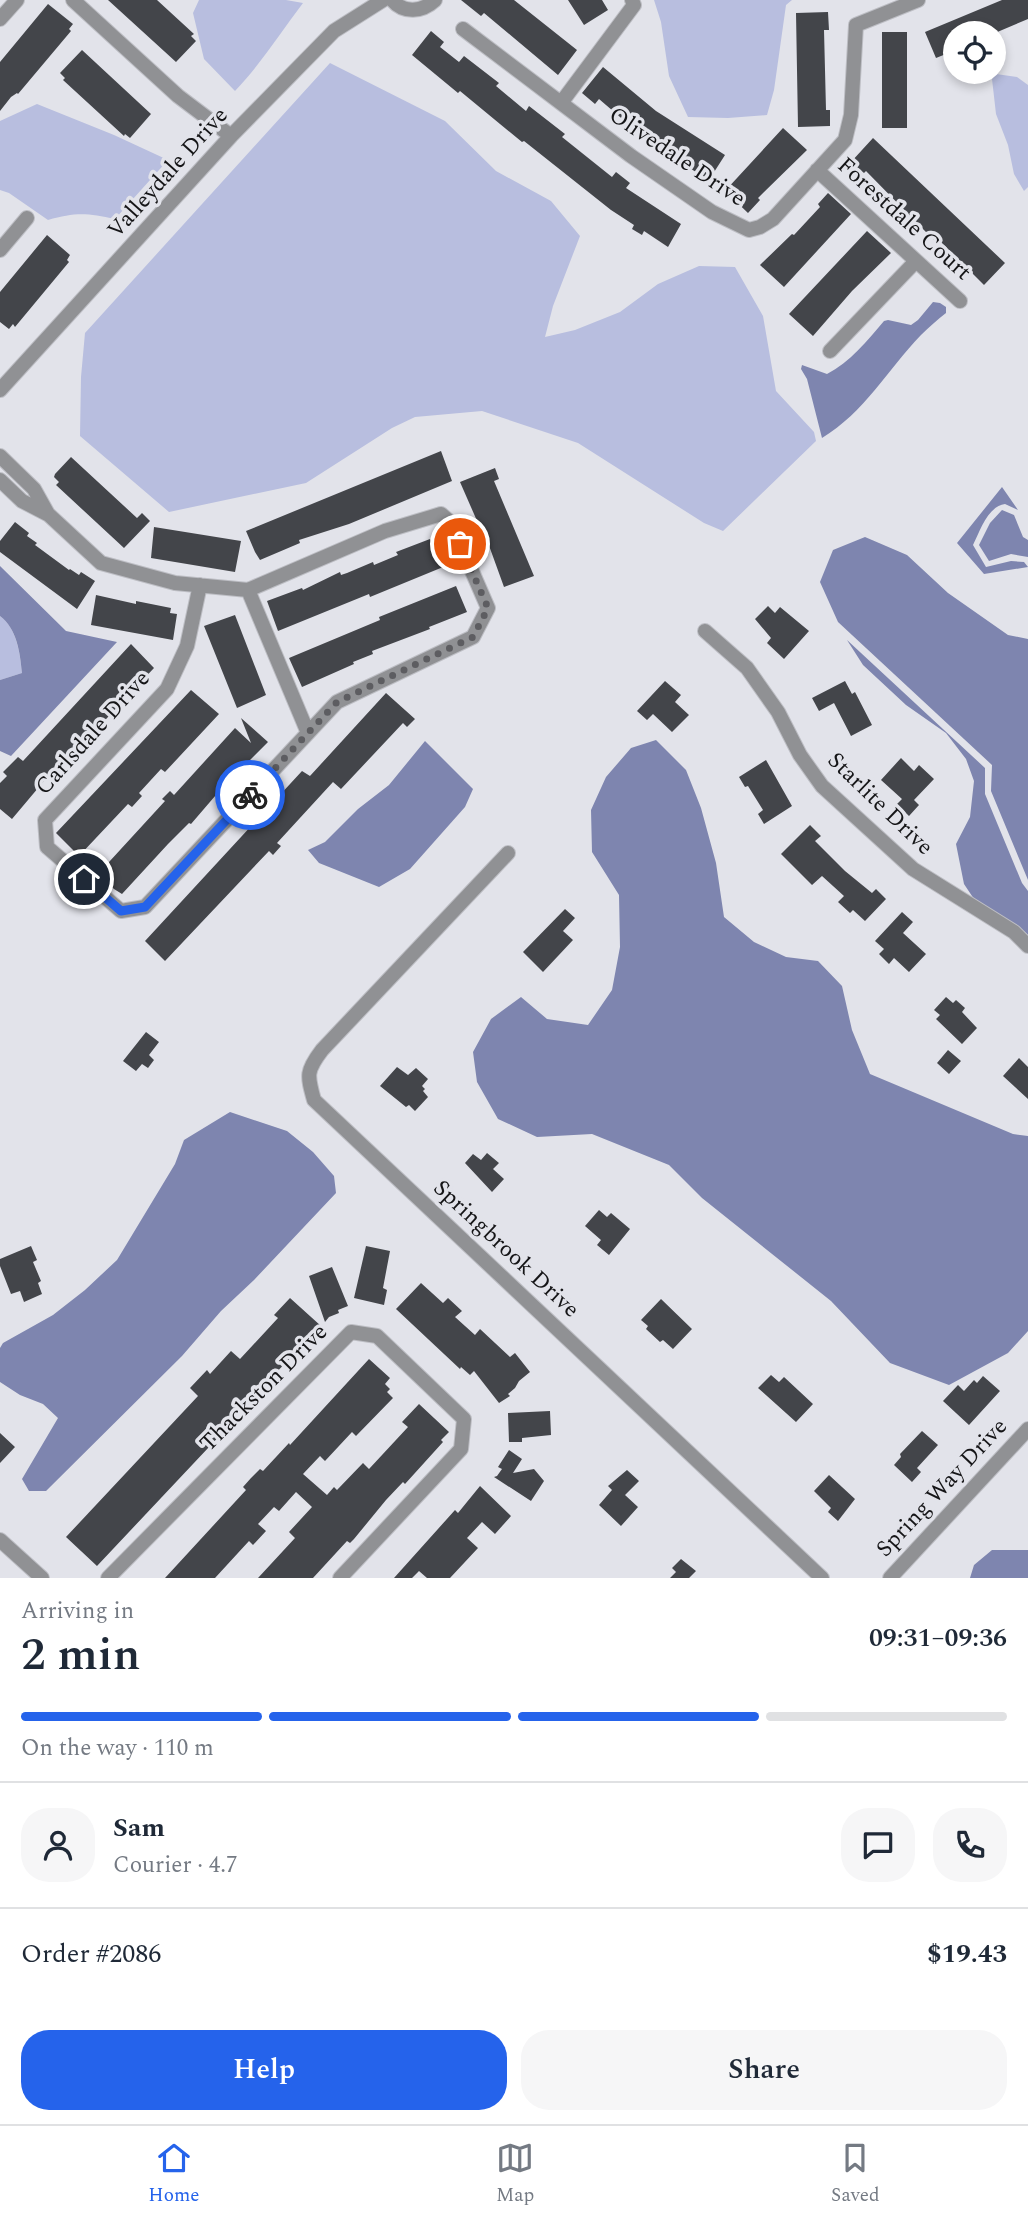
<!DOCTYPE html>
<meta charset="utf-8">
<style>
:root{--surface:#fff;--page:#f6f6f7;--text:#1f2937;--muted:#747a83;--line:#e0e1e3;--accent:#2563eb}
body{margin:0;font-family:Spectral,serif;background:var(--page);color:var(--text);height:100vh;display:flex;flex-direction:column;font-size:26px;white-space:nowrap}
*{box-sizing:border-box;margin:0}
p{font-size:23px;color:var(--muted)}
.icon{flex:none;width:38px;height:38px;fill:none;stroke:currentColor;stroke-width:2;stroke-linecap:round;stroke-linejoin:round}
.map{position:relative;height:1578px;overflow:hidden}
.side{display:flex;flex-direction:column;background:var(--surface);flex:1}
.side>*{flex:none}
.controls{position:absolute;left:943px;top:21px;display:grid;gap:14px}
.controls a{display:grid;place-items:center;width:63px;height:63px;border-radius:50%;background:var(--surface);box-shadow:0 4px 10px #0003;font-size:35px}
.pin{position:absolute;display:grid;place-items:center;width:60px;height:60px;color:#fff;margin:-30px;border:4px solid #fff;border-radius:50%;box-shadow:0 2px 7px #0007}
.courier{position:absolute;display:grid;place-items:center;width:70px;height:70px;margin:-35px;border:5px solid #2563eb;border-radius:50%;background:#fff;color:#222;box-shadow:0 2px 9px #0007}
.headline em{font-style:normal;font-weight:600}
.headline div{display:flex;flex-direction:column-reverse}
.headline{display:flex;align-items:center;justify-content:space-between;height:119px;padding:0 21px}
h1{font-size:46px;font-weight:600;line-height:52px}
.bar{display:grid;grid-template-columns:repeat(4,1fr);gap:10px 7px;align-content:center;height:84px;padding:0 21px}
.bar i{height:9px;border-radius:5px;background:var(--line)}
.bar .on{background:var(--accent)}
.bar p{grid-column:span 4}
.line{display:flex;align-items:center;gap:18px;padding:0 21px;border-top:2px solid var(--line)}
.line div{flex:1}
.round{display:grid;place-items:center;flex:none;width:74px;height:74px;border-radius:28px;background:var(--page)}
.action{display:flex;gap:14px;margin-top:auto;padding:14px 21px}
.action a{flex:1;height:80px;border-radius:28px;background:var(--accent);color:#fff;font-size:28px;font-weight:600;line-height:80px;text-align:center}
.action a+a{background:var(--page);color:var(--text)}
.tabs{display:flex;justify-content:space-around;align-items:center;height:98px;border-top:2px solid var(--line);background:var(--surface);font-size:19px;color:var(--muted)}
.tabs a{display:grid;justify-items:center;gap:4px}
.tabs .on{color:var(--accent)}
.map>svg:first-child{display:block}
.green{fill:#b8bedf}
.water{fill:#7e85af}
.building{fill:#43454a}
.lines{fill:none;stroke-linecap:round;stroke-linejoin:round}
.street-casing{stroke:#bdbec4;stroke-width:16}
.street{stroke:#909194;stroke-width:14}
.done{stroke:#5d5d61;stroke-width:7;stroke-dasharray:0 12.6}
.route{stroke:#2563eb;stroke-width:9}
.labels{text-anchor:middle;dominant-baseline:central;stroke-width:7;stroke-linejoin:round;paint-order:stroke}
.street-label{font-size:23px;fill:#151517;stroke:#e2e3ea}
</style>
<div class="map">
<svg width="1028" height="1578" viewBox="0 0 1028 1578">
<rect width="100%" height="100%" fill="#e2e3ea"/>
<!-- green -->
<path class="green" d="M199 0H286L303 3C280 33 261 64 235 91L204 59 193 13Z
M654 0H792L786 5 774 90 767 115 728 118 688 117 669 76 661 22Z
M330 63 445 121 496 171 551 201 580 236 553 306 545 337 575 330 620 312 658 284 699 266 735 267 763 316 776 391 814 432 816 441 723 531 704 523 578 443 482 411 415 417 392 428 306 483 169 512 80 436 81 377 85 333Z
M996 74 1017 77 1028 85V187L1024 191 1014 174 1008 145 996 114 992 79Z
M37 104 114 135 168 160 115 219C88 213 75 212 48 220L9 193 0 190V121Z
M0 616C17 629 20 653 22 673L0 680Z"/>
<!-- water -->
<path class="water" d="M933 302 940 303 946 307V313C937 320 929 327 921 335 888 369 864 413 822 438L807 379 801 369 802 365 827 374C849 363 868 340 884 321L888 320 911 325 918 320Z
M1002 487 1018 510 1005 504C988 506 980 531 973 545L986 567 1011 561 1024 562 1028 567 984 574 957 543Z
M1002 510 1014 515 1023 537 1028 540V557L1011 554 989 561 979 545 990 523Z
M865 537 907 555 948 593 1008 635 1028 639V880L991 791 992 765 838 622 820 582 833 550Z
M0 566 66 631 117 642 11 756 0 751V680L22 673C20 652 17 629 0 616Z
M847 640 985 768V794L1022 883 1028 891V935L1018 926 974 899 964 884 956 844 970 817 974 781 966 759 946 733 906 705 863 665Z
M656 740 686 770 701 808 716 863 724 917 754 942 786 957 818 961 842 986 852 1030 870 1074 1013 1134 1028 1136V1331L1008 1353 949 1385 890 1363 831 1301 702 1198 669 1165 592 1134 537 1137 498 1119 477 1082 473 1052 491 1019 521 997 547 1019 588 1025 612 990 620 947 619 895 592 852 591 810 606 777 631 748Z
M425 741 473 789 465 807 410 869 379 887 319 863 308 850 325 842 358 809 389 785Z
M230 1112 287 1131 313 1152 334 1176 336 1193 254 1280 221 1311 182 1356 46 1491H29L22 1479 58 1418 43 1404 20 1395 0 1382V1348L3 1343 53 1315 85 1290 117 1260 175 1164 184 1140Z
M992 1550H1028V1578H970L974 1565Z"/>
<!-- building -->
<path class="building" d="M108 0H157L194 34 191 36 196 41 176 62Z
M461 0H514L577 50 558 75 484 13 481 16Z
M568 0H602L608 10 584 25Z
M1002 0H1028V19L995 33H956V50L936 58 925 32Z
M48 4 73 24 69 29 71 31 18 94 17 93 11 97 0 111V62Z
M828 12 829 30H824L826 110H830V126L798 127 796 13Z
M431 31 444 42 440 47 459 62 464 56 499 83 496 86 526 111 529 106 565 134 562 137 612 177 616 172 630 183 626 188 681 224 668 247 644 231 642 235 632 229 634 225 611 210 524 141 522 142 460 91 458 93 412 55Z
M882 32H907V128H882Z
M82 50 151 114 130 138 125 134 124 136 63 80 65 78 60 73Z
M603 67 656 111 725 155 709 180 639 137 625 126 627 123 599 99 595 104 582 93Z
M783 128 807 150 758 198 760 200 748 213 725 191Z
M873 138 1005 263 984 285 937 238 935 241 921 227 866 171 864 173 851 162Z
M828 193 851 214 784 287 760 265 792 234 794 235 820 207 818 204Z
M867 231 891 253 852 291 813 336 789 314Z
M47 235 70 255 67 260 69 262 15 327 13 324 9 329 0 322V292Z
M441 451 452 481 349 524 299 540 300 543 260 560 255 552 246 531Z
M71 457 137 518 142 513 150 521 124 548 56 485 59 482 54 477 55 474Z
M495 468 499 479 494 481 534 576 504 587 483 529 481 530 460 482Z
M15 522 29 533 27 536 37 543 35 545 69 570 70 569 79 575 81 572 95 581 77 609 0 552V541Z
M154 527 241 541 235 572 151 558Z
M430 539 431 541 437 539 448 565 370 597 369 594 278 631 267 601 302 588 303 590 340 572 341 575 347 573 373 562 374 565 398 555 396 552Z
M456 586 467 612 429 627 430 629 372 651 373 654 353 662 354 664 302 687 289 658 380 620 379 617Z
M96 595 136 604V601L171 608 170 613 177 614 173 640 91 625Z
M768 606 775 613 780 607 809 631 784 659 767 643 771 638 755 619Z
M235 615 266 695 237 708 204 626Z
M131 644 154 668 77 750 62 764 60 762 12 819 0 809V783L7 776 3 772 18 757 23 761Z
M665 681 681 695 675 702 689 715 672 732 653 714 647 720 637 711Z
M845 681 852 694 855 692 872 725 851 736 834 703 819 711 812 698Z
M191 690 219 714 165 772 161 769 139 793 142 796 132 807 128 804 79 856 56 833Z
M386 693 415 719 407 727 403 723 341 789 333 782 277 843 281 846 273 855 269 851 165 961 145 941 302 771 310 776Z
M241 718 268 742 242 768 240 767 191 824 189 823 168 844 122 894 114 889 98 874 165 801 162 799 170 791 174 795 235 728 251 743Z
M901 758 914 771 919 765 934 779 914 800 919 805 909 816 897 804 902 799 881 780Z
M766 760 792 806 764 824 758 814 763 810 748 786 745 787 739 777Z
M810 825 821 836 815 841 845 871 872 893 876 889 886 899 865 921 853 910 850 913 838 902 844 896 822 876 812 885 781 854Z
M565 909 575 918 563 931 573 940 543 972 523 952Z
M902 912 913 922 903 933 926 954 909 972 894 958 889 964 879 954 884 949 875 941Z
M946 997 953 1003 956 1000 965 1008 962 1012 977 1028 962 1044 936 1019 940 1015 934 1010Z
M146 1032 159 1042 149 1055 154 1060 148 1068 142 1064 136 1071 123 1061Z
M948 1050 961 1061 949 1074 937 1063Z
M1019 1058 1028 1067V1099L1003 1076Z
M397 1067 408 1075 416 1068 428 1079 422 1086 425 1089 423 1091 428 1097 415 1111 409 1105 406 1107 380 1086Z
M487 1153 499 1163 493 1169 504 1179 492 1192 465 1163 473 1154 481 1160Z
M599 1210 607 1217 611 1213 630 1229 609 1255 597 1245 601 1240 585 1226Z
M31 1246 37 1260 33 1262 41 1281 38 1283 42 1294 24 1302 20 1291 11 1294 0 1266V1259Z
M366 1246 390 1251 383 1288 387 1290 384 1305 354 1298Z
M332 1267 348 1306 338 1310 339 1313 329 1317 325 1322 309 1276Z
M421 1283 443 1303 448 1298 462 1311 455 1317 475 1335 480 1329 510 1357 515 1353 530 1372 519 1381 515 1388 508 1394 510 1396 499 1403 474 1371 470 1375 461 1367 460 1369 396 1309Z
M290 1298 321 1326 270 1379 272 1380 268 1385 231 1427 225 1430 97 1566 66 1537 198 1396 190 1388 207 1370 210 1374 231 1351 240 1359 278 1318 274 1315Z
M661 1299 692 1329 673 1349 663 1340 660 1342 646 1329 648 1326 641 1320Z
M369 1359 390 1378 385 1384 390 1389 387 1392 393 1398 356 1436 352 1432 325 1461 320 1456 303 1474 327 1495 334 1487 337 1490 363 1463 369 1469 408 1427 402 1422 419 1404 449 1432 441 1440 443 1442 405 1484 403 1482 386 1500 354 1539 350 1543 347 1541 313 1578H258L295 1538 289 1532 312 1507 296 1492 279 1511 274 1507 258 1524 266 1531 253 1545 249 1541 215 1578H165L246 1490 243 1487 251 1478 260 1469 263 1471 289 1443 290 1445Z
M771 1375 779 1382 784 1377 813 1404 796 1422 758 1388Z
M983 1376 1000 1391 969 1425 943 1401 958 1385 964 1391 974 1380 977 1383Z
M550 1411 551 1435 522 1438V1442H509L508 1413Z
M922 1431 938 1445 917 1468 921 1472 912 1482 894 1465 901 1457 900 1454Z
M0 1433 15 1447 0 1463Z
M509 1450 522 1459 513 1473 534 1469 544 1481 531 1501 494 1477 497 1476 502 1469 498 1467Z
M627 1470 639 1481 625 1495 638 1507 621 1526 599 1505 612 1490 608 1486Z
M829 1475 855 1499 838 1521 828 1512 831 1508 814 1491Z
M480 1486 511 1516 495 1534 482 1522 467 1538 478 1548 450 1578H427L419 1571 412 1578H394L455 1510 458 1513Z
M681 1559 696 1571 689 1578H670L676 1572 672 1568Z"/>
<g class="lines">
<!-- street casing -->
<g class="street-casing">
<path id="street" d="M73 0 178 96 231 136
M392 0C404 14 422 12 435 0
M0 19 17 0
M463 29 631 156 712 212 749 230 760 227 773 219 845 140 851 115 856 25 918 0
M561 103 634 5 632 0
M817 170 960 301
M0 250 27 218
M830 351 916 261
M0 390 231 136 334 31 383 0
M0 456 34 489 48 514
M0 480 22 501 49 515 101 563 175 583 248 590 385 531 441 514 451 523 488 608 473 637 337 702 145 907 121 911 47 847 45 820 167 689 187 646 200 585
M248 590 308 733
M705 631 747 668 778 712 800 755 822 786 913 869 1014 932 1028 946
M508 853 322 1050C306 1071 307 1075 314 1100L822 1578
M0 1540 42 1578
M108 1578 351 1332 377 1336 464 1419 461 1449 340 1578
M890 1578 1028 1429"/>
</g>
<!-- street -->
<use href="#street" class="street"/>
</g>
<g class="lines">
<!-- done -->
<path class="done" d="M250 795 337 702 473 637 488 608 460 544"/>
<!-- route -->
<path class="route" d="M84 879 121 911 145 907 250 795"/>
</g>
<g class="labels">
<!-- street labels -->
<g class="street-label">
<text transform="translate(677 157) rotate(34)">Olivedale Drive</text>
<text transform="translate(168 173) rotate(-48)">Valleydale Drive</text>
<text transform="translate(904 219) rotate(42)">Forestdale Court</text>
<text transform="translate(93 733) rotate(-48)">Carlsdale Drive</text>
<text transform="translate(880 804) rotate(44)">Starlite Drive</text>
<text transform="translate(506 1249) rotate(43)">Springbrook Drive</text>
<text transform="translate(264 1388) rotate(-45)">Thackston Drive</text>
<text transform="translate(942 1488) rotate(-47)">Spring Way Drive</text>
</g>
</g>
</svg>
<div class="controls">
<a><svg class="icon" aria-label="locate" viewBox="0 0 24 24"><circle cx="12" cy="12" r="6"/><path d="M12 2v4M12 18v4M2 12h4M18 12h4"/></svg></a>
</div>
<div class="pin" style="left:460px;top:544px;background:#ea580c"><svg class="icon" aria-label="bag" viewBox="0 0 24 24"><path d="M5 8h14l-1 12H6zM9 8a3 3 0 0 1 6 0"/></svg></div>
<div class="pin" style="left:84px;top:879px;background:#1f2937"><svg class="icon" aria-label="home" viewBox="0 0 24 24"><path d="M3 11l9-7 9 7M6 9v11h12V9"/></svg></div>
<div class="courier" style="left:250px;top:795px"><svg class="icon" aria-label="bike" viewBox="0 0 24 24"><circle cx="6" cy="16" r="4"/><circle cx="18" cy="16" r="4"/><path d="M6 16l4-8h5l3 8M10 8l3 8H6M13 5h3"/></svg></div>
</div>
<section class="side">
<div class="headline"><div><h1>2 min</h1><p>Arriving in</p></div><em>09:31–09:36</em></div>
<div class="bar"><i class="on"></i><i class="on"></i><i class="on"></i><i></i><p>On the way · 110 m</p></div>
<div class="line" style="height:126px"><a class="round"><svg class="icon" aria-label="person" viewBox="0 0 24 24"><circle cx="12" cy="8" r="4"/><path d="M4 21q1-7 8-7t8 7"/></svg></a><div><b>Sam</b><p>Courier · 4.7</p></div><a class="round"><svg class="icon" aria-label="chat" viewBox="0 0 24 24"><path d="M4 5h16v11H9l-5 4z"/></svg></a><a class="round"><svg class="icon" aria-label="phone" viewBox="0 0 24 24"><path d="M5 4h4l2 5-3 2q2 4 5 5l2-3 5 2v4C11 20 4 13 5 4z"/></svg></a></div>
<div class="line" style="height:91px"><div>Order #2086</div><b>$19.43</b></div>
<div class="action"><a>Help</a><a>Share</a></div>
</section>
<nav class="tabs">
<a class="on"><svg class="icon" aria-label="home" viewBox="0 0 24 24"><path d="M3 11l9-7 9 7M6 9v11h12V9"/></svg>Home</a>
<a><svg class="icon" aria-label="map" viewBox="0 0 24 24"><path d="M3 6l6-2 6 2 6-2v14l-6 2-6-2-6 2zM9 4v14M15 6v14"/></svg>Map</a>
<a><svg class="icon" aria-label="saved" viewBox="0 0 24 24"><path d="M7 4h10v16l-5-4-5 4z"/></svg>Saved</a>
</nav>
